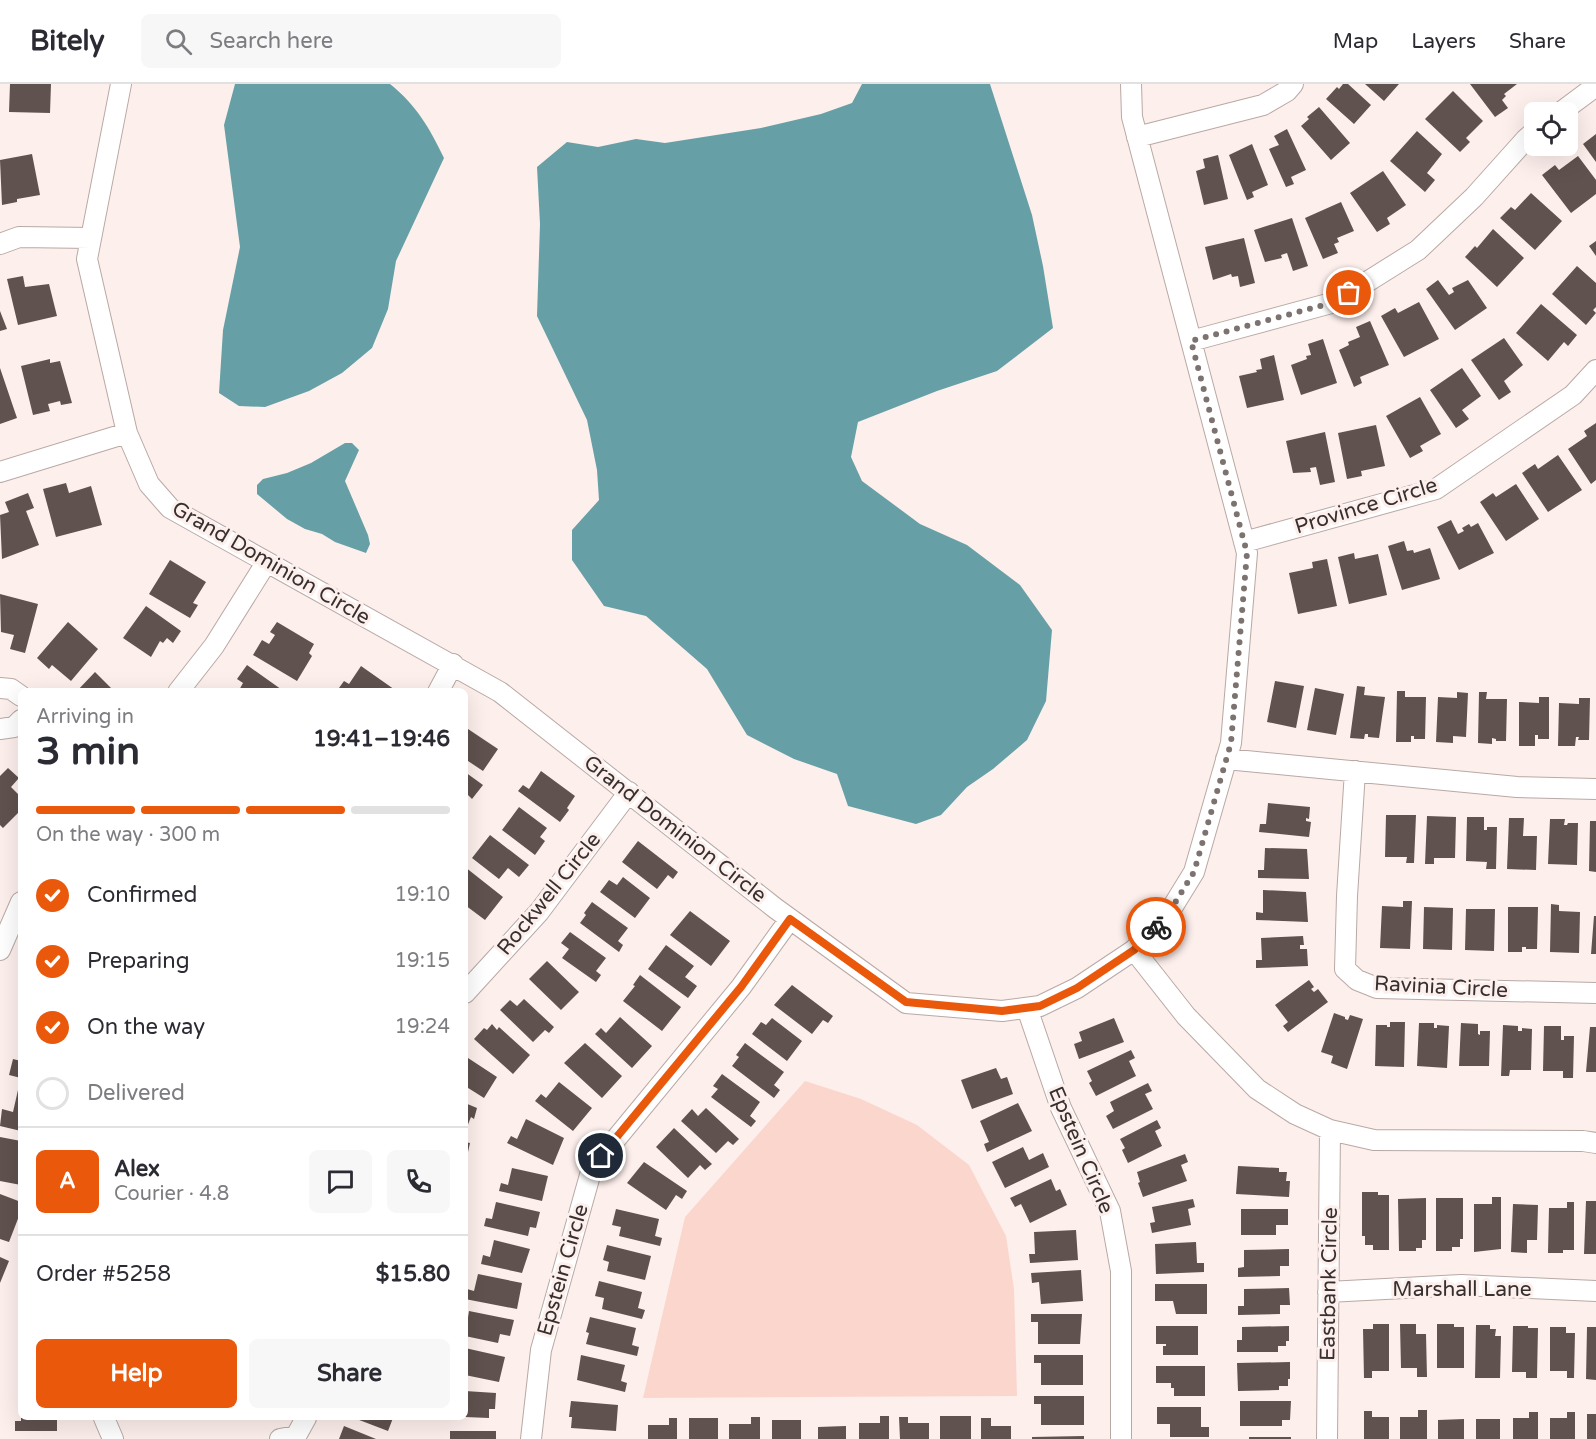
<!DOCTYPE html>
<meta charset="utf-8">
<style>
:root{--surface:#fff;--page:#f7f7f7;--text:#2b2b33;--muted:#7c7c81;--line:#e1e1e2;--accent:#ea580c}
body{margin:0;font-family:"Varela Round",sans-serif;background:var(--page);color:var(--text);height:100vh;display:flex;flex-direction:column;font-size:22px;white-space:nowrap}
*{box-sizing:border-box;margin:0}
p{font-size:20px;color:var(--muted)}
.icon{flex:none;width:33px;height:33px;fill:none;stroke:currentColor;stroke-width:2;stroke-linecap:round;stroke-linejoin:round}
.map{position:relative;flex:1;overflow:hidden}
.drawer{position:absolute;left:18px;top:604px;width:450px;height:732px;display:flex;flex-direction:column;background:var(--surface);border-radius:9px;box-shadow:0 6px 24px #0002}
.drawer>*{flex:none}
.fabs{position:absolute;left:1524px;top:18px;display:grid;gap:12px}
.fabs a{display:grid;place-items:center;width:54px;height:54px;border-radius:9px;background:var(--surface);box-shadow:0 6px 24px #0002;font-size:30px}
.pin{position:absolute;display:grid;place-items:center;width:51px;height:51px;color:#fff;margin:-26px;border:3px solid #fff;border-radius:50%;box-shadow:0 2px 6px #0007}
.courier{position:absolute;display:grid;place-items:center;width:60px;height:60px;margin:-30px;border:4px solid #ea580c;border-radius:50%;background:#fff;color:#222;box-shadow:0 2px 8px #0007}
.overview em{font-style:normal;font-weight:700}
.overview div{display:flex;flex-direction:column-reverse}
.overview{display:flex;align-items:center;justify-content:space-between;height:102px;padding:0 18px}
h1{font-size:39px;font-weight:700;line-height:45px}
.bar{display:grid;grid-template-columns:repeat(4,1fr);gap:9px 6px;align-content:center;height:72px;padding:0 18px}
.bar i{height:8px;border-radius:4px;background:var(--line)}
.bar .active{background:var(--accent)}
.bar p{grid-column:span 4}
.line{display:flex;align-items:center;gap:15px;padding:0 18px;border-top:2px solid var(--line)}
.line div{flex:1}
.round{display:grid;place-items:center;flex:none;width:63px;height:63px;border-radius:9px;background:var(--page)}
ol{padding:0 18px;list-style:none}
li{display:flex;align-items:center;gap:18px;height:66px}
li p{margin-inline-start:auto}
li .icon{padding:6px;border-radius:50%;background:var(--accent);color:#fff;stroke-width:4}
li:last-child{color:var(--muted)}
li i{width:33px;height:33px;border:3px solid var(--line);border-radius:50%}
.action{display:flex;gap:12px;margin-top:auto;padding:12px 18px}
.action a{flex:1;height:69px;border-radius:9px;background:var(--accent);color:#fff;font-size:24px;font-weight:700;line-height:69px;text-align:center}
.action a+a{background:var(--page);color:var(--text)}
header{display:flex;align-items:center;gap:36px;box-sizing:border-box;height:84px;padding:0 30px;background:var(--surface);border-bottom:2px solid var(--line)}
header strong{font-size:28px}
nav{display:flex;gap:33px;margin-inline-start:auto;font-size:21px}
.search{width:420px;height:54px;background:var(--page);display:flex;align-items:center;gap:15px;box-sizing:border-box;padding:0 21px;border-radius:9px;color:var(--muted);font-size:22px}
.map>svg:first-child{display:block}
.green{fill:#fbd6cd}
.water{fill:#66a0a6}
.building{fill:#60524e}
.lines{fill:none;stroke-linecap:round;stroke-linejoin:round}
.minor-casing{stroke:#b9a9a5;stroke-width:22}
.minor{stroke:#fff;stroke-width:20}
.done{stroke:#7c7371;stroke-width:6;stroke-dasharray:0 10.8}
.route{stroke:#ea580c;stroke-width:8}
.labels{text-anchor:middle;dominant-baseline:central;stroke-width:6;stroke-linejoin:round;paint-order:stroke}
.street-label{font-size:21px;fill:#37302f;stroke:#fdefec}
</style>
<header>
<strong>Bitely</strong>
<div class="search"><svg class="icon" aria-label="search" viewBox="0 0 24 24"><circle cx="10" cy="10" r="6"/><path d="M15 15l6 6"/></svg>Search here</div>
<nav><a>Map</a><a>Layers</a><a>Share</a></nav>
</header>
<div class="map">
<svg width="1596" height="1355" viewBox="0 0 1596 1355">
<rect width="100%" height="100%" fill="#fdefec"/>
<!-- green -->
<path class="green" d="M805 997 861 1015 917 1041 969 1081 1006 1152 1014 1205 1017 1312 643 1314 685 1133Z"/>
<!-- water -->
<path class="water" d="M235 0H390C417 22 429 43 444 74L396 177 388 225 372 264 342 289 309 307 265 323 239 322 219 309 223 246 240 163 224 41Z
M862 0H990L1032 131 1043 182 1053 244 997 287 937 307 858 338 851 373 862 397 920 440 967 461 1020 501 1052 546 1046 617 1027 656 993 685 967 703 941 731 916 740 848 722 837 690 794 675 747 651 707 585 646 532 604 522 572 476V446L599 416 597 386 587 336 537 232 540 140 537 83 567 58 598 63 636 55 665 59 761 44 821 30 852 19Z
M345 359H352L359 366 345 397 368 451 370 460 366 469 335 458 322 450 305 445 287 435 257 410V401L263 395 287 389 311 379Z"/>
<!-- building -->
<path class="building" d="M10 0H51L50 29 9 28Z
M1343 0H1348L1371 21 1354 40 1326 15 1337 3 1339 5Z
M1365 0H1399L1384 17Z
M1470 0H1517L1504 10 1506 12 1502 16 1508 24 1495 33Z
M1453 7 1483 37 1466 54 1470 58 1460 68 1425 35Z
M1319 23 1350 59 1331 76 1301 42 1309 35 1307 33Z
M1287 45 1306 86 1291 93 1294 100 1286 103 1269 65 1279 61 1274 52Z
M1417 47 1442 70 1427 89 1435 96 1425 108 1390 77Z
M1596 50V78L1583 60Z
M1252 60 1268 101 1252 108 1254 113 1247 116 1229 71Z
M32 70 40 111 17 115V118L2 121 0 76Z
M1218 71 1228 115 1204 121 1196 87 1205 84 1203 75Z
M1578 72 1596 96V110L1571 129 1542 91 1555 81 1559 86Z
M1383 87 1406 121 1387 134 1390 140 1377 148 1350 109Z
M1531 109 1562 137 1535 166 1500 134 1511 123 1515 126Z
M1341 118 1354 147 1337 154 1339 158 1334 160 1338 169 1323 175 1305 134Z
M1292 134 1308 182 1293 187 1287 169 1281 171 1282 174 1265 178 1254 146Z
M1493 145 1524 174 1497 203 1465 173 1475 162 1477 164Z
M1244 154 1255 199 1240 203 1238 192 1232 193 1231 190 1213 196 1205 163Z
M1596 157V172L1589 162Z
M1577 182 1596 199V223L1593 226 1596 229 1586 241 1552 210Z
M23 192 25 203 49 200 57 232 18 241 7 195Z
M1438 196 1449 211 1454 208 1452 204 1468 196 1487 224 1455 246 1426 205Z
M1419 218 1439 255 1404 273 1381 232 1395 224 1398 229Z
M1541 220 1577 251 1568 262 1564 258 1548 277 1516 249Z
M0 227 7 245 0 247Z
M1370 237 1389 281 1360 293 1362 299 1354 303 1339 266 1349 261 1348 258 1360 253 1356 243Z
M1504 254 1523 281 1504 297 1511 308 1499 316 1471 276Z
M1323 255 1337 299 1301 311 1291 281 1307 275 1306 272 1311 271 1308 260Z
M1274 271 1284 316 1247 324 1239 292 1257 288 1256 286 1262 285 1260 275Z
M50 275V279L60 277 72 319 61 321 60 317 48 320 50 327 33 331 21 282Z
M0 284 17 334 0 340Z
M1462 284 1481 312 1462 326 1469 335 1456 344 1430 306Z
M1420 313 1441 350 1420 362 1423 367 1410 374 1386 332Z
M1596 339V396L1591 400 1568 365 1587 352 1584 347Z
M1376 341 1385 382 1361 387 1362 392 1347 395 1338 349Z
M1325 348 1335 398 1320 401 1316 383 1310 384 1311 388 1293 389 1286 357Z
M1558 371 1582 406 1548 428 1522 389 1535 380 1538 385Z
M66 399 69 409 91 402 102 441 56 453 43 405Z
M1516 400 1539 435 1506 457 1480 418 1493 409 1496 413Z
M28 409 34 424 26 427 39 461 2 475 0 431 9 428 5 418Z
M1451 436 1458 450 1464 447 1462 444 1469 440 1471 443 1478 439 1494 469 1459 486 1437 443Z
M1404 457 1407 467 1413 466 1414 469 1430 464 1440 495 1402 506 1388 462Z
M1354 469 1355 475 1378 470 1387 511 1349 520 1338 473Z
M1327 475 1337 522 1298 530 1289 489 1313 484 1312 478Z
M170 476 206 498 193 519 198 521 190 534 149 510Z
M0 510 38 520 25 569 10 565 14 551 1 548Z
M146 522 181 547 173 559 167 554 163 559 160 557 151 573 123 554Z
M68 538 98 565 71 597 52 581 49 585 37 574Z
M277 538 314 560 309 569 312 572 297 597 253 571 262 556 269 560 275 551 270 548Z
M247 581 285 608H238L243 599 237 595Z
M361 582 398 608H344L339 604 344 597 349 600Z
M95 588 115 608H76Z
M1275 597 1304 602 1296 644 1267 638Z
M1357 602 1365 603 1364 611 1385 613 1379 654 1368 653V650H1365L1364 655 1350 654Z
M1315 604 1344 610 1336 651 1307 646Z
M1397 607H1405V613H1426L1425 655H1414V652H1411V658H1396Z
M1457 608 1468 609 1466 653 1453 652V659L1436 658 1438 613 1457 614Z
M1479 608H1487L1486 615H1507L1506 657H1496V655L1492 654V660L1478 659Z
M1539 613H1549V655H1538V651H1535V662H1519V618L1539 619Z
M1579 614H1590L1589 656H1578L1579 653H1576L1575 662H1558L1559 619 1579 620Z
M465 643 498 665 483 687 465 675Z
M8 684 19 694 11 703 21 713V726L3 744 0 741V692Z
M541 687 575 712 567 724 569 726 560 738 518 707 523 701 529 705Z
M465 688 483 701 472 715 468 711 465 715Z
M1268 719 1310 723 1309 735 1306 734V737L1311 738 1309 753 1259 748 1260 740H1266Z
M519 723 547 744 540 753 545 757 535 771 502 746Z
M1386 731H1416L1414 779H1406L1407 773H1385Z
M1427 732 1456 733 1455 774H1434V780H1425Z
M1467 733H1484V746H1487V743H1497L1496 785H1486L1487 778 1466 777Z
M1509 734H1524L1523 752H1537L1536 786 1507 785Z
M1550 735H1565L1564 741H1567L1568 739H1578L1577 781 1548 780Z
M1590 737H1596V788L1589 787Z
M490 751 529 781 519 793 508 784 499 795 472 774Z
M638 757 678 788 673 795 668 791 657 805 622 778Z
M1265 764 1307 765 1309 795 1258 794V786H1264Z
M465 783 503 813 485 836 465 821Z
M623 793 650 814 635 834 600 808 609 796 617 801Z
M1263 806 1306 808 1308 838 1256 836V828L1263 829Z
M1403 817H1412L1410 865 1380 864 1382 822 1403 823Z
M592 818 628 844 618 857 623 861 619 868 580 839 586 831 584 829Z
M1551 820 1559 821V827L1580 828 1579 869 1550 868Z
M1424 823 1453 824 1452 866 1423 865Z
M1508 823H1538L1537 865H1526V863H1522V868H1508Z
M1466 825H1495L1494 867 1465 866Z
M690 827 730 857 711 882 670 851Z
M1594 832H1596V870H1591Z
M570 848 606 874 596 887 601 891 596 898 562 874 569 865 561 859Z
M1303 852 1304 861H1300V865H1307L1308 882 1256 884V876H1262L1261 854Z
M666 861 694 882 685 893 697 902 688 914 648 885Z
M547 877 579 908 561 926 529 895Z
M640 891 681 923 662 947 623 917 635 902 633 901Z
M1309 896 1314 903 1311 905 1314 908 1318 905 1328 918 1288 948 1283 942 1288 938 1275 921Z
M792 901 833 932 828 939 823 936 812 950 774 921Z
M524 915 554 943 549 949 545 946 533 958 500 926 510 916 517 922Z
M1334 929 1345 933V935L1348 936 1350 931 1363 935 1347 985 1331 979 1333 972 1321 968Z
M620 933 652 962 632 984 595 950 601 944 606 949Z
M772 934 802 957 787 977 752 950 761 938 766 941Z
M1114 934 1124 958 1079 975 1074 960 1082 957 1079 948Z
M1390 938H1405L1404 983 1375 982 1376 941H1387V943H1390Z
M1419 939H1434V944H1437V941L1449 942 1447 984 1417 982Z
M1461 939 1478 940V950L1480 951V947H1490L1489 982H1459Z
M492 940 497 946 499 943 530 971 513 990 474 955 484 944 487 946Z
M1503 941 1518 942V947H1522V944L1532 945 1531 986H1510L1509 992H1501Z
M1544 942H1561V956H1564V952H1574L1573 994H1563V987H1543Z
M1590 943H1596V988H1586Z
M585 959 622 992 602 1014 564 979Z
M745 959 784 988 774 1001 780 1006 774 1014 732 982 739 973 736 971Z
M1131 966 1135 974 1129 977 1136 992 1096 1012 1089 999 1092 997 1087 987Z
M468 974 497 993 484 1014 465 1002V979Z
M13 975 21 977V994L9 991Z
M996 984 1001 995 1007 993 1013 1010 972 1025 961 996Z
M722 990 760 1018 750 1032 756 1037 751 1043 711 1013 718 1005 713 1002Z
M559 998 592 1024 573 1047 535 1017 541 1010 546 1014Z
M1148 999 1152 1007 1145 1010 1153 1025 1113 1045 1106 1032 1114 1027 1110 1018Z
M18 1006 21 1007V1047L0 1042 2 1025 13 1028Z
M465 1019 477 1024 474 1035 471 1033 465 1048Z
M1018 1019 1032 1047 987 1068 984 1060 989 1058 980 1037Z
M706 1024 739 1055 733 1061 728 1057 716 1069 681 1037 692 1025 698 1032Z
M526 1035 564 1054 553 1081 507 1059 511 1052 517 1055Z
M1157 1036 1161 1044 1155 1047 1162 1062 1128 1079 1122 1066 1125 1064 1120 1055Z
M674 1044 712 1080 705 1086 700 1081 688 1094 656 1063Z
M0 1053 21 1057V1101L0 1097Z
M465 1058 470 1059 466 1077H465Z
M1023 1063 1029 1076 1043 1069 1049 1083 1005 1104 992 1078Z
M1185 1070 1188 1078 1181 1081 1187 1097 1143 1113 1138 1099 1140 1098 1137 1088Z
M644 1078 687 1107 682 1115 676 1111 666 1126 627 1099Z
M1238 1082 1279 1084V1088H1287L1286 1097H1290L1289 1113 1236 1110Z
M512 1084 548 1092 542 1117 499 1107 501 1099 508 1101Z
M1051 1095 1056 1107 1060 1105 1067 1121 1030 1139 1021 1120 1015 1123 1010 1114Z
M1362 1108H1378V1111H1389V1166H1373V1161H1365V1152H1362Z
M0 1110 21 1118V1127L9 1158 0 1155Z
M1492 1113H1501V1165L1474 1168V1120H1492Z
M1426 1114V1156H1422V1164H1416V1167H1399L1398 1115Z
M1436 1114H1463V1155H1460V1163H1452V1167H1436Z
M1193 1115 1195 1123 1188 1125 1191 1141 1152 1149 1150 1139 1155 1138 1152 1123Z
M1586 1117H1596V1170H1584Z
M496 1118 540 1128 536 1144 530 1143 528 1152 484 1142 486 1134 492 1135Z
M1567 1118H1574V1166H1563V1169H1548L1549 1124H1567Z
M1513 1120 1538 1121 1537 1156H1527V1169L1511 1168Z
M616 1125 659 1135 655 1152 662 1154 660 1162 619 1152 621 1143 612 1141Z
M1241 1125H1288V1141H1276V1151H1241Z
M1076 1146 1078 1176 1030 1179 1029 1170H1035L1034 1148Z
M494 1156 530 1165 522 1189 481 1180 483 1171 490 1173Z
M1196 1158 1197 1179H1204V1188L1156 1190 1155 1160Z
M607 1161 651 1172 645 1196 607 1187 609 1178 603 1176Z
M1289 1165V1182H1280V1192L1238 1193V1184L1244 1183V1166Z
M0 1173 9 1177 0 1199Z
M1081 1186 1083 1217 1041 1220 1039 1198 1032 1199 1031 1189Z
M478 1190 522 1199 517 1225 465 1215 467 1205 474 1207Z
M599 1197 642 1208 638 1224 645 1226 642 1235 602 1225 604 1214 595 1212Z
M1155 1200H1207V1230H1176L1173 1217H1155Z
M1289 1204 1290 1221H1280V1230L1238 1231V1222H1244V1205Z
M469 1227 514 1236 510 1252 500 1250 498 1259 465 1252Z
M1031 1230H1082L1080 1260H1038V1238H1031Z
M590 1233 636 1244 632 1261 639 1263 637 1272 586 1260 589 1249 586 1248Z
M1373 1240H1389V1287H1372V1294H1364L1363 1245H1373Z
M1400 1240H1416V1250H1426L1427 1293H1417V1284H1401Z
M1437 1240H1454V1243H1464V1284H1437Z
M1476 1241H1490V1245H1496L1495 1252H1501L1500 1294H1475Z
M1156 1242H1198V1271H1163V1262H1166V1260H1156Z
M1289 1242V1257H1286V1262H1278V1268H1237V1256H1242V1243Z
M1513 1242H1528V1244H1538L1537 1294H1526V1288H1512Z
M1550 1243H1566V1249H1575L1574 1294H1567V1287H1550Z
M1587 1243H1596V1296L1586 1295Z
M465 1264 505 1273 499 1298 465 1291Z
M581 1271 625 1281 621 1297 627 1299 625 1308 577 1296Z
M1034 1271H1083V1301H1041V1279H1034Z
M1290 1278V1295H1288V1302H1279V1306L1238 1307 1237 1279Z
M1156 1282H1205V1312H1174V1304H1171V1299H1156Z
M465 1307 496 1309 495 1325H489V1334L465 1333Z
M1034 1312H1084V1341H1041V1320H1034Z
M571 1317 618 1321 616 1347 571 1344 572 1333H569Z
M1240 1317H1291L1290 1336H1282V1342H1240Z
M1157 1323H1201V1343H1209V1353H1170V1340H1157Z
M1418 1326H1427V1355H1400V1333H1418Z
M1364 1327H1372V1333H1389V1355H1364Z
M1529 1328H1538V1355H1513V1334H1529Z
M1567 1328H1575V1355H1550V1334H1567Z
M1587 1330H1596V1355H1587Z
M880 1332H889V1355H859V1339H880Z
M940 1332H971V1355H940Z
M751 1333H760V1355H729V1340H751Z
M899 1333H908V1339H929V1355H900Z
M21 1334H57V1347H15V1337H21Z
M354 1334H393L388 1347Z
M669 1334H677V1355H648V1341H669Z
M689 1334H718V1355H689Z
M981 1334H991V1342H1011V1355H981Z
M1464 1335V1355H1438V1336Z
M1476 1335H1500V1355H1476Z
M772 1336H801V1355H772Z
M344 1342 376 1355H339Z
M846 1342V1355H818V1343Z
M450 1347H496V1355H450Z
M1084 1352V1355H1032V1353Z
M1249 1353H1291V1355H1249Z"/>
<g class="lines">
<!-- minor casing -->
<g class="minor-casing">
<path id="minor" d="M121 0 87 175 127 349 149 400 170 424 500 608 775 824 906 919 1002 927 1040 922 1077 904 1134 866 1170 827 1194 788 1231 659 1247 469 1132 33 1131 0
M1561 28 1596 2
M1137 53 1263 21 1287 7 1293 0
M0 160 19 153 91 154
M1191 257 1335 218 1418 166 1474 113 1526 55 1534 48
M0 388 127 349
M1244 458 1436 405 1573 311 1596 286
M0 604 11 605 21 612
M178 608 214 562 266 479
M438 608 453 580
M0 645 14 643 21 636
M1226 675 1517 703 1596 705
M1355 687 1347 812 1345 885 1357 896 1377 904 1596 909
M0 866 21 818
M1134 866 1186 932 1257 1005 1295 1030 1330 1046 1374 1056 1583 1057 1596 1059
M465 909 539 828 629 708
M1027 924 1061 1024 1110 1127 1121 1187V1355
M1328 1208 1461 1201 1596 1207
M104 1334 113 1355
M280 1355 296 1352 306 1334
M531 1355 541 1266 592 1084 741 903 790 835
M1327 1355 1330 1046"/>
</g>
<!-- minor -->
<use href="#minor" class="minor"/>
</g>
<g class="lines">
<!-- done -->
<path class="done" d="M1156 843 1170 827 1194 788 1231 659 1247 469 1191 257 1335 218 1349 209"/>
<!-- route -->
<path class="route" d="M601 1072 741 903 790 835 906 918 1002 927 1040 922 1077 904 1134 866 1156 843"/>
</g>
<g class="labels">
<!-- street labels -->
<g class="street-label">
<text transform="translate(1366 422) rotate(-17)">Province Circle</text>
<text transform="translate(271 479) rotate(30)">Grand Dominion Circle</text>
<text transform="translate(675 745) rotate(38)">Grand Dominion Circle</text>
<text transform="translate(549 810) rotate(-51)">Rockwell Circle</text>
<text transform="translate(1441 903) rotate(3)">Ravinia Circle</text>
<text transform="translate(1081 1066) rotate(67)">Epstein Circle</text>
<text transform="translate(563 1186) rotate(-74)">Epstein Circle</text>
<text transform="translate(1329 1200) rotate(-89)">Eastbank Circle</text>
<text x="1462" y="1205">Marshall Lane</text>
</g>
</g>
</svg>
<div class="fabs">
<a><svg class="icon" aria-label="locate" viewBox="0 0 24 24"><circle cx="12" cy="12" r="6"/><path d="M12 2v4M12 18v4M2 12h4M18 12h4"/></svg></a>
</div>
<div class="pin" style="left:1349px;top:209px;background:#ea580c"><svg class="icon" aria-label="bag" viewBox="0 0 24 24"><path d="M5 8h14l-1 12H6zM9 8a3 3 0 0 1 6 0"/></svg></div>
<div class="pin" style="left:601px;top:1072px;background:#1f2937"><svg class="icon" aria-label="home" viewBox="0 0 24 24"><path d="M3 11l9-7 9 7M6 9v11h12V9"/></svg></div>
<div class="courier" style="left:1156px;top:843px"><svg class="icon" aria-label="bike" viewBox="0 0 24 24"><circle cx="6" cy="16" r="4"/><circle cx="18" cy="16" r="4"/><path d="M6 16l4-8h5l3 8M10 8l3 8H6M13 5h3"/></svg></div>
<section class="drawer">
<div class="overview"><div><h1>3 min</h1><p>Arriving in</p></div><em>19:41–19:46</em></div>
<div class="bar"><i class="active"></i><i class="active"></i><i class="active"></i><i></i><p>On the way · 300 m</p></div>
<ol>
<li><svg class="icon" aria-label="check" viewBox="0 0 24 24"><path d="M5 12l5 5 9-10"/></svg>Confirmed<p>19:10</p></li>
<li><svg class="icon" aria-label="check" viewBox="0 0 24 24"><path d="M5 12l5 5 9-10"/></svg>Preparing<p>19:15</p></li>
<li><svg class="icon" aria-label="check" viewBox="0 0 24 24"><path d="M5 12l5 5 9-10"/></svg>On the way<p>19:24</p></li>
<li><i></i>Delivered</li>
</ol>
<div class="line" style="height:108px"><b class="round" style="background:var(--accent);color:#fff">A</b><div><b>Alex</b><p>Courier · 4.8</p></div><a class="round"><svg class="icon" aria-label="chat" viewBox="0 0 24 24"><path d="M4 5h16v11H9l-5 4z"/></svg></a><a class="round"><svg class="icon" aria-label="phone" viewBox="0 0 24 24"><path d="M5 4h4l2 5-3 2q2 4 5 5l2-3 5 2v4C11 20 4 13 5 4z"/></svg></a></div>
<div class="line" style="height:78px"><div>Order #5258</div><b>$15.80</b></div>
<div class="action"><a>Help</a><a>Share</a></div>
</section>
</div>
